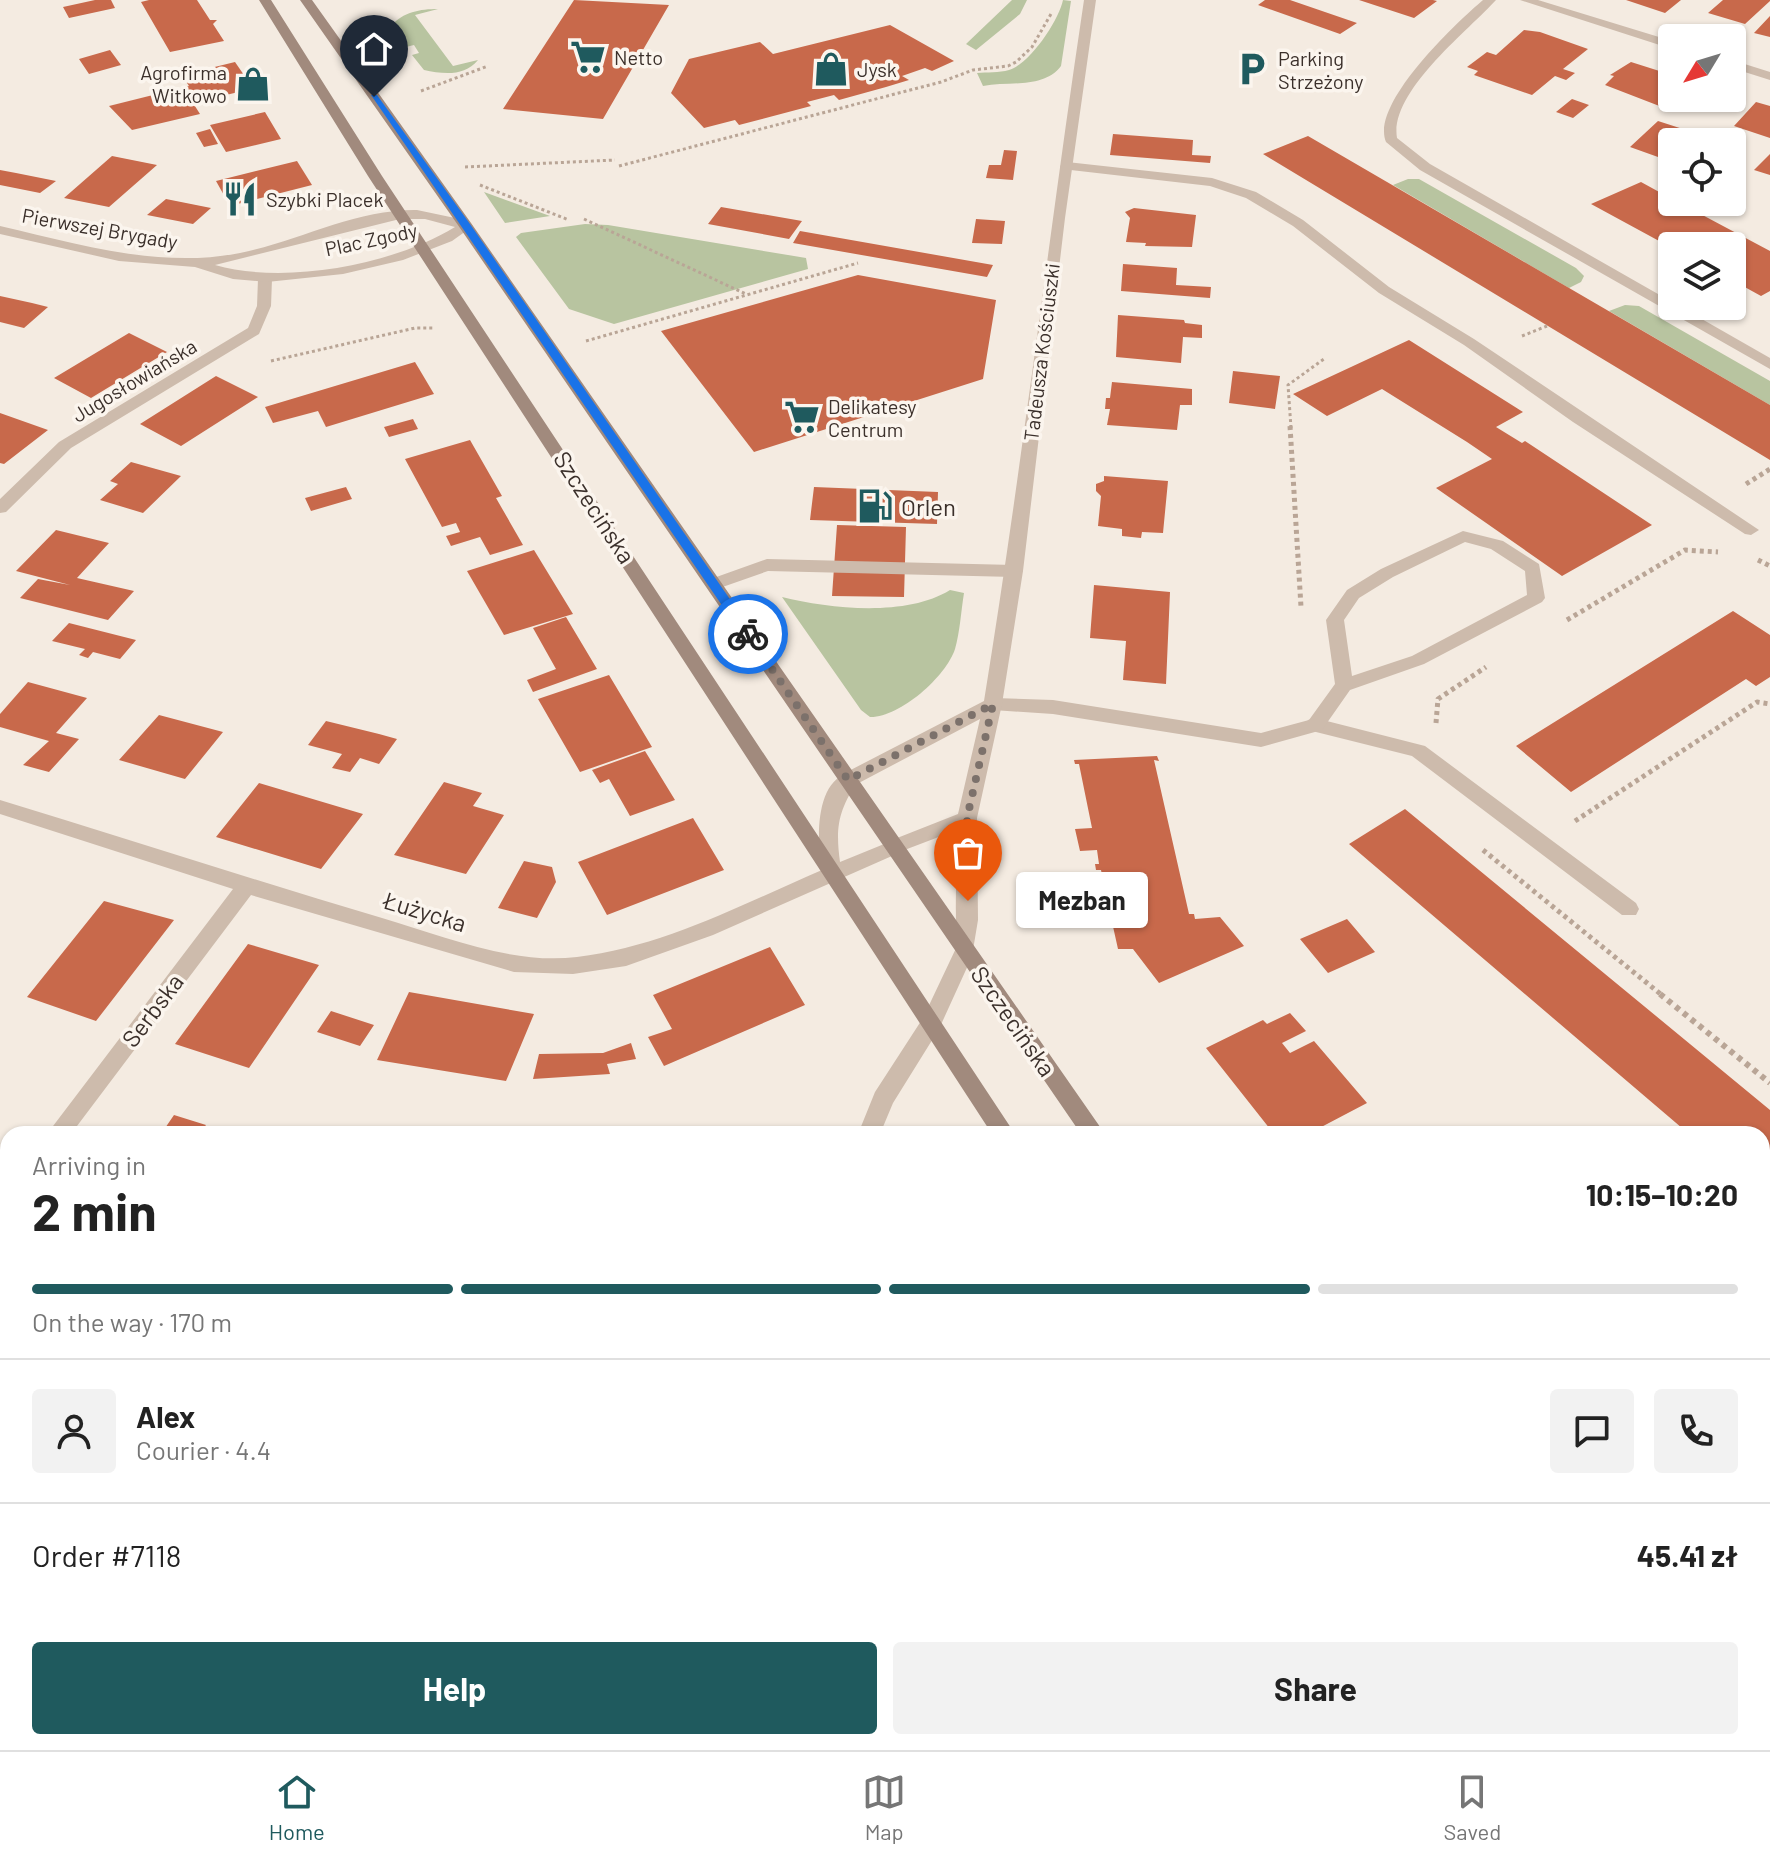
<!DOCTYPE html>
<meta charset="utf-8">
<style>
:root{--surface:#fff;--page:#f2f2f2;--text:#222;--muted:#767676;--line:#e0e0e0;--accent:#1f5a5e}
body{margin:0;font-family:Barlow,sans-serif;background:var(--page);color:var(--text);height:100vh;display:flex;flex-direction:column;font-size:30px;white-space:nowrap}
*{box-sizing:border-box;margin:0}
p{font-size:26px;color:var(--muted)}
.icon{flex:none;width:44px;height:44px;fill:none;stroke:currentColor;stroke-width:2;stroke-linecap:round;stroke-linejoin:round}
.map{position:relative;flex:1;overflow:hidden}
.panel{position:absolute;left:0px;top:1126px;width:1770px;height:624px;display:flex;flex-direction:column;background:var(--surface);border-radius:24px 24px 0 0;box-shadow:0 2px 6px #0004}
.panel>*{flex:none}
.needle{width:52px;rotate:232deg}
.controls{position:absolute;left:1658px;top:24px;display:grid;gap:16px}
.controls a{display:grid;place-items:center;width:88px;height:88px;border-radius:8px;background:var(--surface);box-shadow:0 2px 6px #0004;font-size:40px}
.pin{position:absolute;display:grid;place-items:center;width:68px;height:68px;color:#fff;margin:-82px -34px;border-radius:50% 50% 50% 0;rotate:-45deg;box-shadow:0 0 8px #0007}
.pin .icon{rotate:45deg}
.courier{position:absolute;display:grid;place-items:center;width:80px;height:80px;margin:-40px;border:6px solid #1a73e8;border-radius:50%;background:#fff;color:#222;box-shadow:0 2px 10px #0007}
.bubble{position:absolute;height:56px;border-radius:8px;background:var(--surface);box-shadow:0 2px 6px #0004;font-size:26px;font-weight:700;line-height:56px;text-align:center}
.head em{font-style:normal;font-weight:700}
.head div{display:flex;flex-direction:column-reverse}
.head{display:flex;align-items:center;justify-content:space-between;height:136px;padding:0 32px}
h1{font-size:52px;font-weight:700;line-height:60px}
.bar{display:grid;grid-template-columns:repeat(4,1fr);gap:12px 8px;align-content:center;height:96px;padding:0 32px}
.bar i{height:10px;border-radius:6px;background:var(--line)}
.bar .selected{background:var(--accent)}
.bar p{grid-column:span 4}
.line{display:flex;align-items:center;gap:20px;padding:0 32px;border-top:2px solid var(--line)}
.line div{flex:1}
.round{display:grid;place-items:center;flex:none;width:84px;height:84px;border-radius:8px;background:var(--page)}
.primary-button{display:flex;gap:16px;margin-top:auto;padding:16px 32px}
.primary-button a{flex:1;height:92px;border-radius:8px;background:var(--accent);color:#fff;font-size:32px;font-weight:700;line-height:92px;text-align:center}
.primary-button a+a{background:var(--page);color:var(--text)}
.tabs{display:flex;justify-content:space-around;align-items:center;height:112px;border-top:2px solid var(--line);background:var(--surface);font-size:22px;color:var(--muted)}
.tabs a{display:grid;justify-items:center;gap:4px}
.tabs .selected{color:var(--accent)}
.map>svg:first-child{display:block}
.green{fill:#b8c4a0}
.building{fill:#c8694b}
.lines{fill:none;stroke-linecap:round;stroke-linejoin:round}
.path-far2{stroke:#b9a596;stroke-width:3;stroke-dasharray:3 3;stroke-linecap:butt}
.path-far1{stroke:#b9a596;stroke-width:5;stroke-dasharray:4 4;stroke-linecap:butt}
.path{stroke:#b9a596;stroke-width:6;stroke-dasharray:5 5;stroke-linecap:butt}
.service{fill:#cdbbac;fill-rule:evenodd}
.minor{fill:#cdbbac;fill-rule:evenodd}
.tertiary{fill:#cdbbac;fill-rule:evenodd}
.secondary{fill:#a18a7d;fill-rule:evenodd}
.route{fill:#1a73e8}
.done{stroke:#7c716b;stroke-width:8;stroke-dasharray:0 14.4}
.labels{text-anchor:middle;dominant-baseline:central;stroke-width:7;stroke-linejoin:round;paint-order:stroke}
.far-poi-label{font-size:20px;fill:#3b302b;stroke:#fbf5ee;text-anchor:start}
.far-street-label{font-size:20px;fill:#3b302b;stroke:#fbf5ee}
.poi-label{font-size:24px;fill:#3b302b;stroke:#fbf5ee;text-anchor:start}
.street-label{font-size:24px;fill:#3b302b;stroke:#fbf5ee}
</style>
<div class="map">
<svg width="1770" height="1750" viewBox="0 0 1770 1750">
<rect width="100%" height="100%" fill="#f4ebe1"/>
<!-- green -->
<path class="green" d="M1012 0H1027L1020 14 976 50 966 44Z
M1063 0 1071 1 1061 66C1044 89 1008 81 983 86L977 73C987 72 999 73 1009 70 1030 64 1059 20 1063 0Z
M438 9 415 15 453 66 478 60C464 77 443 74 424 70L412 55 419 53 414 45 406 47 391 26C403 12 420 9 438 9Z
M1408 179H1419L1576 268 1584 276 1581 282 1569 288 1393 185Z
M484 192 550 216 505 223Z
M585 224 608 225 806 258 808 269 614 324 569 309 516 237 521 233Z
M1625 305 1639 306 1770 381V405L1609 311Z
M950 590 964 593C961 611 960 632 955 649 946 677 899 718 870 717L861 710 782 597C830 609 907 617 950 590Z"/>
<!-- building -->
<path class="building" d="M95 0H111L115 8 69 18 63 7Z
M149 0H197L210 20H217L213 24 224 41 170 52 141 2Z
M574 0 669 5 603 119 503 109Z
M1265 0H1290L1357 23 1340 34 1258 5Z
M1359 0H1433L1437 1 1414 18Z
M1626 0H1681L1665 13Z
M1723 0H1770V1L1745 24 1708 13Z
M1770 16V37L1754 33Z
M890 25 954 61 932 71 925 68 902 76 909 80 886 87 839 100 834 95 807 102 811 106 739 125 735 120 704 128 671 93 689 59 760 42 773 54Z
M1524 30 1540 32 1588 49 1563 69 1575 73 1566 80 1555 76 1532 95 1474 75 1478 71 1467 67 1487 52 1496 55Z
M110 50 121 65 89 74 79 59Z
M235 62 246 78 252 77 259 87 193 103 200 114 132 130 109 106 189 86 182 75Z
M1631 62 1672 75V98H1707L1691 110 1668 103 1662 107 1605 85 1614 76 1610 75Z
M1572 99 1589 105 1573 118 1556 112Z
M1756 102 1770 106V138L1734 126Z
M265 112 281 139 226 152 210 125Z
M1658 121 1720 141V142H1672V162L1630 147Z
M210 129 218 144 204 147 196 133Z
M1113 134 1193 140 1192 155 1211 156 1210 163 1110 155Z
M1308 136 1770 405V460L1263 154Z
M1004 150 1017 151 1013 180 986 178 989 165H1001Z
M1770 154V175L1754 170Z
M112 156 157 165 109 207 64 198Z
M297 161 312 185 230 206 216 181Z
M0 170 16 173 56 181 40 193 0 185Z
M1641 182 1672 199V202H1678L1770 251V291L1761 296 1732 280V246L1672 248 1591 204Z
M166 199 211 208 193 224 147 215Z
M721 207 802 221 789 239 708 224Z
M1134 208 1196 215 1192 247 1145 246 1146 243 1126 242 1130 218 1125 212Z
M976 219 1005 221 1002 244 972 243Z
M800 231 993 265 987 277 793 243Z
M1123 264 1177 268 1176 285 1211 287 1210 298 1121 291Z
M858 275 996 300 983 379 754 452 661 331Z
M0 296 32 303 48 307 24 328 0 322Z
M1118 315 1184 320 1185 323 1202 325V338L1183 337 1181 363 1116 357Z
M129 333 167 352 91 398 54 378Z
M1409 340 1523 412 1496 427 1522 443 1525 441 1652 525 1562 576 1436 488 1492 459 1467 442 1382 389 1327 416 1293 394Z
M415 362 434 394 326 427 318 411 273 423 265 407Z
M1233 371 1280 376 1275 409 1229 403Z
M216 376 258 397 181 446 140 424Z
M1112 382 1192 389V405H1180L1177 430 1107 425 1110 409H1105L1106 398H1110Z
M0 413 48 430 4 464 0 463Z
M413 419 418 429 389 437 384 427Z
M470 440 502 496 496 498 523 545 490 555 480 537 451 546 446 536 460 532 456 523 442 527 405 459Z
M131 462 181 476 143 513 100 500 118 484 110 481Z
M1104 476 1168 481 1163 533 1142 532 1141 538 1122 536V529L1098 526 1101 496 1096 491V484L1104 481Z
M346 487 352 499 311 511 305 498Z
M814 487 938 492 937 524 810 520Z
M837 525 906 527 904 597 832 596Z
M56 530 109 543 77 578 134 591 108 620 20 598 38 579 70 585 16 571Z
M534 550 573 614 504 635 467 571Z
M1094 585 1170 592 1166 684 1123 680 1126 641 1090 638Z
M1733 611 1770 635V677L1756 686 1746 679 1571 792 1516 746Z
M566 617 597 669 533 692 527 680 556 669 533 628Z
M69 623 136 640 120 659 93 652 88 658 79 655 85 649 52 641Z
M609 675 652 747 580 772 538 699Z
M28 682 87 698 56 733 79 739 49 772 23 765 49 741 0 727V714Z
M159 715 223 732 185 779 119 760Z
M326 721 379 734 397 739 379 764 360 758 350 772 332 768 342 754 308 745Z
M645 751 675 800 630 816 609 779 600 783 592 770Z
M1157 756 1159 761 1154 760 1189 914H1194L1195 919 1220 917 1244 946 1159 983 1133 949H1118L1112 922H1108L1106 917 1111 918 1101 870H1096L1095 864H1099L1097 850 1080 851 1075 829 1092 828 1079 764H1075L1074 760Z
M444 782 482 793 473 806 504 815 466 874 394 855Z
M259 783 363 814 321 869 216 837Z
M1405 809 1770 1110V1203L1762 1196V1134H1689L1349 844Z
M693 818 724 870 607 915 578 862Z
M524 861 552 867 556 882 537 918 498 908Z
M104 901 174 920 96 1021 27 997Z
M1347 919 1375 952 1328 973 1300 939Z
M248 944 319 965 249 1068 175 1044Z
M770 947 805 1005 664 1066 648 1037 672 1029 653 995Z
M409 992 534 1014 506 1081 377 1060Z
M331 1011 374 1025 360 1046 317 1032Z
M1290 1013 1306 1031 1282 1043 1290 1053 1314 1041 1367 1103 1308 1134H1274L1206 1048 1263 1020 1267 1024Z
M631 1043 636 1059 607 1064 610 1074 533 1079 539 1054 603 1053Z
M174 1115 206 1125 199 1134H161Z
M8 1280V1325L0 1322V1291Z
M1762 1621 1770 1631V1750H1747L1741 1742H1762Z
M0 1710 8 1713V1742H68L65 1750H0Z
M450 1742H496L492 1750H459L449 1746Z
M513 1742H554L551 1750H533Z
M680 1742H707L727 1750H677Z"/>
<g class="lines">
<!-- path-far2 -->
<path class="path-far2" d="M421 91 488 66
M619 166 941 82 973 70 1008 66 1016 62 1032 47 1051 14
M465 167 615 160
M480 185 569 220
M584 219 746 294
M1522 336 1547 326
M586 341 858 263
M271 361 415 328H434
M1291 428 1288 385 1324 359"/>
<!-- path-far1 -->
<path class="path-far1" d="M1290 426 1301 607
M1746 484 1770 469
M1758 560 1770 566
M1567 620 1685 550 1718 552
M1436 723 1438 699 1486 667
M1575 821 1757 702 1770 704
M1483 850 1663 996"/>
<!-- path -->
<path class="path" d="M1660 994 1770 1083
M0 1280 8 1269"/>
<!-- service -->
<path class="service" d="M767 559 1014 565 1023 571 1014 577 768 571 714 590 705 584 708 580Z
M1315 718 1425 746 1636 903 1639 909 1636 915H1622L1412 756 1308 730 1306 725 1308 720Z"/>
<!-- minor -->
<path class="minor" d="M1483 0H1496C1468 31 1389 92 1397 138L1430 164 1672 302V306H1679L1770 358V369L1420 170 1386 142C1370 104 1455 24 1483 0Z
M1067 162 1212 178 1256 192 1303 220 1389 287 1474 339 1759 530 1751 535 1745 534 1573 422 1464 345 1379 293 1293 226 1246 198 1210 186 1062 169 1060 166Z
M265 275 272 279 271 306 259 334 71 448 6 512 0 513V499L59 442 248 328 257 306 258 279Z
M1463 531 1503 541 1539 564 1545 598 1542 602 1424 664 1350 690 1322 730 1261 747 1053 714 993 710 984 704 993 698 1053 700 1261 733 1309 720 1335 684 1326 620 1347 590 1381 569ZM1465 542 1491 549 1525 571 1527 595 1412 656 1352 676 1344 620 1359 598 1393 577Z
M848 773 858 780C839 811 835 825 840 862L894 840 901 842 904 847 901 852 713 935 626 966 573 974 514 972 251 895 71 1134H47L233 889 0 814V800C128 839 254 880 382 918 444 936 511 965 577 957 663 947 743 904 822 870 817 843 814 783 848 773Z
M965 942 972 944 975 950 939 1029 893 1103 880 1134H858L875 1092 923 1018 958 944Z
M8 1191V1219L0 1222V1194Z
M606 1742H634L631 1750H603Z
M831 1742H859L856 1750H828Z
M1082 1742H1111L1114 1750H1085Z"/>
<!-- tertiary -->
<path class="tertiary" d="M1084 0H1096L1065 218 1023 571 1002 704 977 818 978 920 972 956 965 958 958 956C954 949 957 847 957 830L894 854 887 852 884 847 887 842 958 814 980 719 855 785H841L838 780 841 775 984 701C1022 468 1049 233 1084 0Z
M1520 0H1538L1672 41V49Z
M1732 60 1770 72V80L1732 68Z
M417 210 455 218 473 226 452 241 403 260 343 274 267 282 233 279 195 267 119 261 0 234V226C79 244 159 269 240 253 299 241 356 209 417 210ZM400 219H425L455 227C393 265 285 285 215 265Z"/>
<!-- secondary -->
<path class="secondary" d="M259 0H271L382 176 1015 1134H992L368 176Z
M300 0H312L471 223 1105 1134H1081L460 228Z
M1397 1742H1428L1431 1750H1400Z
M1497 1742H1527L1530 1750H1500Z"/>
</g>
<!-- route -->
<path class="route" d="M371 95H377L470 224 752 631V636H743Z"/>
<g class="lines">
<!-- done -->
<path class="done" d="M748 634 848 780 993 704 967 818 968 901"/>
</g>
<!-- icons -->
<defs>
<g id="supermarket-bare" transform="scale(2.76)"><path d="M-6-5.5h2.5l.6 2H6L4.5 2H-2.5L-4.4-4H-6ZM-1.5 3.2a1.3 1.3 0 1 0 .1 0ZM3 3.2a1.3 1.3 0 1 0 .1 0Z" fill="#1f5a5e" stroke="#fbf5ee" stroke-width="2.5" paint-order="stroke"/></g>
<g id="shop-bare" transform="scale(2.76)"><path d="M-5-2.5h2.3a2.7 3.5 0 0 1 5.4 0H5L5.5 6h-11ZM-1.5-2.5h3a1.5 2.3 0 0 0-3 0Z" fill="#1f5a5e" stroke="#fbf5ee" stroke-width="2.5" paint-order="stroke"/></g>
<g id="parking-bare" transform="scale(2.76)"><path d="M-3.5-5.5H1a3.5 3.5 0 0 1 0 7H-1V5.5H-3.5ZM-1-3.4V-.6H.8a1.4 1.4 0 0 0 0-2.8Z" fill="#1f5a5e" stroke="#fbf5ee" stroke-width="2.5" paint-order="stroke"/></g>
<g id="restaurant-bare" transform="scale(2.76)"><path d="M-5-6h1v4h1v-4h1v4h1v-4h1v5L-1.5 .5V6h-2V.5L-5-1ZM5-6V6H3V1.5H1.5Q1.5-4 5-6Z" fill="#1f5a5e" stroke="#fbf5ee" stroke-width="2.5" paint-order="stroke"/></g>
<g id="fuel-bare" transform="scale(2.76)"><path d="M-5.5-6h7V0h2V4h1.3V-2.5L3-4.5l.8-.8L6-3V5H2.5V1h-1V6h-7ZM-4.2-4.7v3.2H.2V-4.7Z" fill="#1f5a5e" stroke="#fbf5ee" stroke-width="2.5" paint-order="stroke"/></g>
</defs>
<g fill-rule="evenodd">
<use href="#supermarket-bare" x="588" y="57"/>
<use href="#shop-bare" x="831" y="69"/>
<use href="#parking-bare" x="1252" y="69"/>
<use href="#shop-bare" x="253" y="84"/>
<use href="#restaurant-bare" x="240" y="199"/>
<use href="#supermarket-bare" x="802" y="417"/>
<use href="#fuel-bare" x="875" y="506"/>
</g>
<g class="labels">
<!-- far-poi labels -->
<g class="far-poi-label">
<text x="614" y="57">Netto</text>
<text x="1278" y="58">Parking<tspan x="1278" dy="23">Strzeżony</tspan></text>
<text x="857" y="69">Jysk</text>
<text x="227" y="72" text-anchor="end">Agrofirma<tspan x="227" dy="23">Witkowo</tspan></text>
<text x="266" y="199">Szybki Placek</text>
<text x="828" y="406">Delikatesy<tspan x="828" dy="23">Centrum</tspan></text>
</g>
<!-- far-street labels -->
<g class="far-street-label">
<text transform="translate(100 228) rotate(10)">Pierwszej Brygady</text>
<text transform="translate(371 239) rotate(-12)">Plac Zgody</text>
<text transform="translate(1041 352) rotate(-83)">Tadeusza Kościuszki</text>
<text transform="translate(134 380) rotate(-31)">Jugosłowiańska</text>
</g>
<!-- poi labels -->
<g class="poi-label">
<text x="901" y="506">Orlen</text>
</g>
<!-- street labels -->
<g class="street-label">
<text transform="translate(595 507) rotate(57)">Szczecińska</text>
<text transform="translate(425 911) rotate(17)">Łużycka</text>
<text transform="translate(152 1010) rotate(-53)">Serbska</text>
<text transform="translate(1014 1021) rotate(55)">Szczecińska</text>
</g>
</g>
</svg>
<div class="controls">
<a><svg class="needle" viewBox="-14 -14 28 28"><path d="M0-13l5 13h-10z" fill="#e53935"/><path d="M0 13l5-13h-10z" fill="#767676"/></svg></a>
<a><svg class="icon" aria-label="locate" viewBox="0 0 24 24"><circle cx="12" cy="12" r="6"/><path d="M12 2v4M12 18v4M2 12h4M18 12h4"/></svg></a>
<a><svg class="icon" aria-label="layers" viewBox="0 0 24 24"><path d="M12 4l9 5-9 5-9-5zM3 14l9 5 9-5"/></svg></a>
</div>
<div class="pin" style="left:968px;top:901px;background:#ea580c"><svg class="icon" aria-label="bag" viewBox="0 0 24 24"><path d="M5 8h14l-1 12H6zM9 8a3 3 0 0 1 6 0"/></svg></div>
<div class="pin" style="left:374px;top:97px;background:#1f2937"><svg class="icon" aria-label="home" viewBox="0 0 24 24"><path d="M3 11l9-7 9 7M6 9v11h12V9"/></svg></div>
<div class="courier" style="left:748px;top:634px"><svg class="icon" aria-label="bike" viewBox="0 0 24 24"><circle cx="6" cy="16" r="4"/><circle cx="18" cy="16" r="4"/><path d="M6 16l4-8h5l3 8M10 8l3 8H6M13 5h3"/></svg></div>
<div class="bubble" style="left:1016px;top:872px;width:132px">Mezban</div>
<section class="panel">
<div class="head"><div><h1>2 min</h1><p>Arriving in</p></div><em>10:15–10:20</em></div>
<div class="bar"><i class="selected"></i><i class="selected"></i><i class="selected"></i><i></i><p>On the way · 170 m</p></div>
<div class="line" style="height:144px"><a class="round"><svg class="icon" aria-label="person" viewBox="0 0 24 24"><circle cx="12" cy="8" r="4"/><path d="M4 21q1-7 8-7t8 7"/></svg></a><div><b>Alex</b><p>Courier · 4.4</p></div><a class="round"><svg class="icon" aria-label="chat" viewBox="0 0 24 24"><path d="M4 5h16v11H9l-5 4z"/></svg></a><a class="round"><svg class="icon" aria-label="phone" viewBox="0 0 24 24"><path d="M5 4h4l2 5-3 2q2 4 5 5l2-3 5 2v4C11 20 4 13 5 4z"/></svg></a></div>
<div class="line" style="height:104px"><div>Order #7118</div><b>45.41 zł</b></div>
<div class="primary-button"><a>Help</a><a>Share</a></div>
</section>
</div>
<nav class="tabs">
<a class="selected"><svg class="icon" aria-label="home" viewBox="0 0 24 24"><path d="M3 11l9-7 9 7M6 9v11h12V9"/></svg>Home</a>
<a><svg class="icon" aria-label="map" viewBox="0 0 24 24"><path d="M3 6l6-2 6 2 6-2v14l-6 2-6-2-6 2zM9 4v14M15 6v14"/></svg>Map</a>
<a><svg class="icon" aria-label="saved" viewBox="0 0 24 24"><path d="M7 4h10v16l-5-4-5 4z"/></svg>Saved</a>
</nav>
